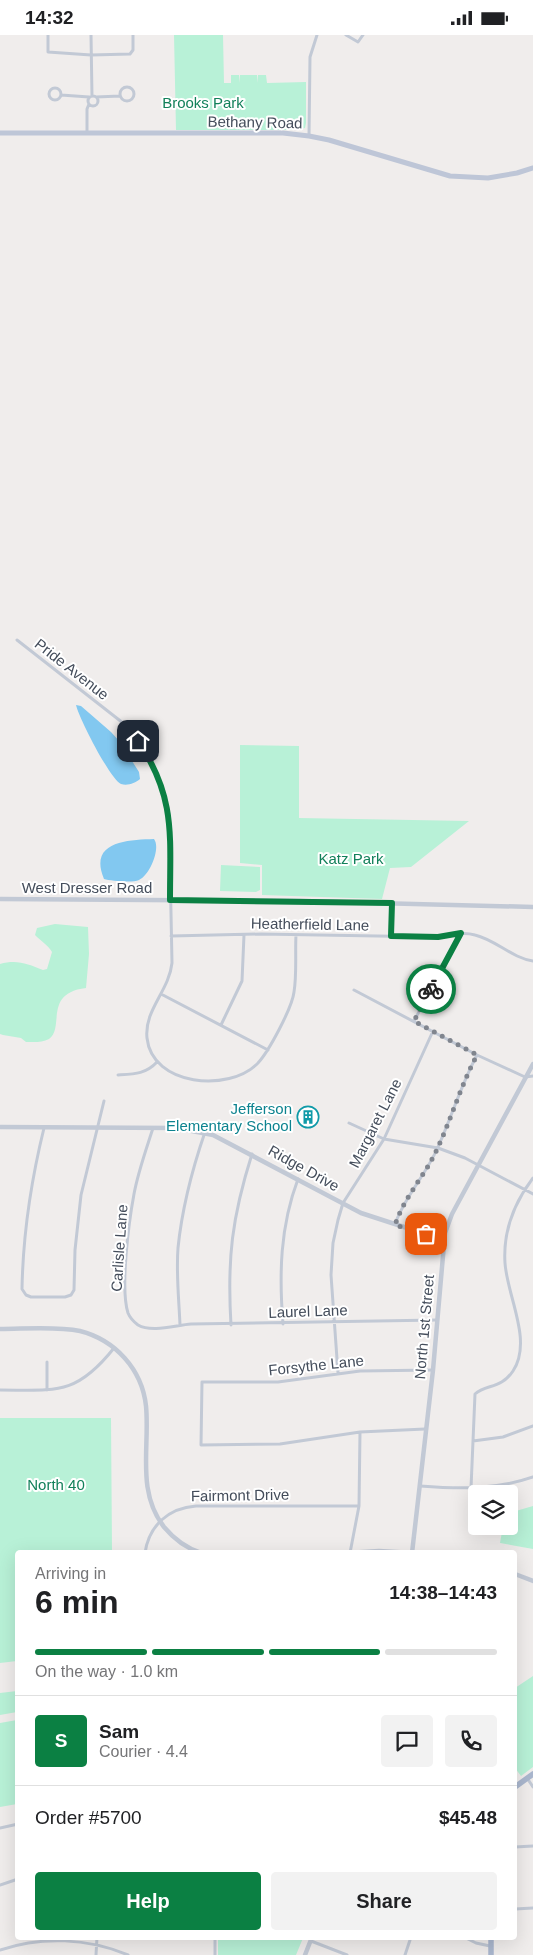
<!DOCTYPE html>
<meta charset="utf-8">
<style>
:root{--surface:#fff;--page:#f2f2f2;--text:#202124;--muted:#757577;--line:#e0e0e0;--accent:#0b8043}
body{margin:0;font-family:Arial,sans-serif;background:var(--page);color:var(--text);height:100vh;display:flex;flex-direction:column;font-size:19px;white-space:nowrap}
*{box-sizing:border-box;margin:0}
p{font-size:16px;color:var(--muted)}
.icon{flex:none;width:28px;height:28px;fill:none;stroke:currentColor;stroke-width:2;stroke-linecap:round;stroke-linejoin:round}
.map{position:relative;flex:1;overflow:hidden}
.sheet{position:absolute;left:15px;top:1515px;width:502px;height:390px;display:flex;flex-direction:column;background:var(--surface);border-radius:5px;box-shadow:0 5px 20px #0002}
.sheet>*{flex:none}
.tools{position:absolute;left:468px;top:1450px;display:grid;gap:10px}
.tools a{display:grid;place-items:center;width:50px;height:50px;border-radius:5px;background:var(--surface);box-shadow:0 5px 20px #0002;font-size:25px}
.pin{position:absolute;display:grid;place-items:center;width:42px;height:42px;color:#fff;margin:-21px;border-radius:10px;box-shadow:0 2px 8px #0006}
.courier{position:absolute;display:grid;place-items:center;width:50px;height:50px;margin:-25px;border:4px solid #0b8043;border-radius:50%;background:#fff;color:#222;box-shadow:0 1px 6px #0007}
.summary em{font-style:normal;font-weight:600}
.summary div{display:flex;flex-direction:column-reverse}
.summary{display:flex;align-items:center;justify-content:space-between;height:85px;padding:0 20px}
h1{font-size:32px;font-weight:600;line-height:38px}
.bar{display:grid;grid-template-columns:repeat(4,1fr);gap:8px 5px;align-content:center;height:60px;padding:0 20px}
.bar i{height:6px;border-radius:4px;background:var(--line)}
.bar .on{background:var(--accent)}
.bar p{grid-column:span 4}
.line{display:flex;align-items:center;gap:12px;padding:0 20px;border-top:1px solid var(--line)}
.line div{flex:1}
.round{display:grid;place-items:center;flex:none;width:52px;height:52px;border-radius:5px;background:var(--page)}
.cta{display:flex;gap:10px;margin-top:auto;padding:10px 20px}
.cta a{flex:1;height:58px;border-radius:5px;background:var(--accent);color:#fff;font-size:20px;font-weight:600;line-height:58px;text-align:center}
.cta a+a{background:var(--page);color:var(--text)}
.status{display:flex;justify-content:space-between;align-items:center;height:35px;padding:0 25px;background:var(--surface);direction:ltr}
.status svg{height:14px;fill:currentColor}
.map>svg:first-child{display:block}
.green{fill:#b8f1d7}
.water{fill:#82c8f0}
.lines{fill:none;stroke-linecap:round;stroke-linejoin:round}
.minor{stroke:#c2c9d5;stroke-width:3}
.tertiary{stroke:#c2c9d5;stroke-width:4.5}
.secondary{stroke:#bec6d7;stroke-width:5}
.primary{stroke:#aab7ce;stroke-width:5.5}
.done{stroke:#80858e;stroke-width:5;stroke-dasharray:0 9}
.route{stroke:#0b8043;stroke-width:6}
.labels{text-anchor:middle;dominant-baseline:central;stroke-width:4;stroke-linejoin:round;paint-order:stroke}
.park-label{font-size:15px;fill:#12805a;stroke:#fff}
.street-label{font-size:15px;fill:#444d5b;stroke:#fff}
.culture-label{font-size:15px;fill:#0d838f;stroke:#fff;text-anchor:end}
</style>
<div class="status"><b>14:32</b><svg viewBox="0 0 49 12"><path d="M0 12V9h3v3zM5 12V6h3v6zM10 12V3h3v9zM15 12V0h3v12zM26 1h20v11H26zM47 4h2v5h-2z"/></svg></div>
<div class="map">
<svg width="533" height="1920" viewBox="0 0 533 1920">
<rect width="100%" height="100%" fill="#f0edec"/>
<!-- green -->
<path class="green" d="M174 0H223L224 48H231V40H239V48L240 40H257L258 48V40H266L267 48 306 47V88L305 93 298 95H176Z
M240 710 299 711V783L469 786 411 832 390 833 382 864 262 860V830L240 828Z
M221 830 260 832V855L256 857 220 856Z
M55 889 88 892 89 919 86 953C43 958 65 993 49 1004 42 1008 33 1007 26 1007L21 1003 3 1000 0 999V929C17 924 28 929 43 935L47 934 52 917C48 910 41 906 35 900L37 893Z
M0 1383H111L112 1515 111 1518H18L17 1626 0 1628Z
M533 1471V1514L500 1508 503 1491H509V1478Z
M533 1641V1732L521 1741 515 1733V1653Z
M17 1656V1677L0 1680V1658Z
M17 1685V1769L0 1772V1688Z
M218 1903V1902L303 1903 296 1920H218Z"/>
<!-- water -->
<path class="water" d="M76 670 81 671 111 697 120 707 139 737 140 744C135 748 128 751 121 749 110 744 79 683 76 670Z
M154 804C161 813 150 840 139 845 133 848 111 846 104 844 88 806 128 805 154 804Z"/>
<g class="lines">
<!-- minor -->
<path class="minor" d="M48 0V17L91 20 130 19 133 15V0
M91 0 92 61
M346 0 358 7 363 0
M120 59a7 7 0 1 1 14 0a7 7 0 1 1-14 0Z
M49 59a6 6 0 1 1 12 0a6 6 0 1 1-12 0Z
M61 60 89 62
M88 66a5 5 0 1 1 10 0a5 5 0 1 1-10 0Z
M96 62 120 61
M87 98V74L89 69
M309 101 310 22 317 0
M17 605 123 688 138 706 156 737 169 779 172 928C169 956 144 975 147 1003 152 1051 229 1058 258 1028 269 1016 292 973 294 957 297 939 295 918 296 900
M171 901 261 899 436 902C450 901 461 896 475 900 496 905 512 923 533 926
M391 901 392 868
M354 955 477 1020 525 1042 533 1041
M161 959 268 1015
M414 986 461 898
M221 990 242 946 244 900
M118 1040C134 1039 146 1039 157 1027
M349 1088 384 1104 438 1113 465 1123 533 1159
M44 1093C31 1146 23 1198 22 1254L26 1260 31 1262H65L71 1260 74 1255 75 1215 81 1160 104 1066
M153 1093C146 1115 138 1137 134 1159 129 1186 120 1253 128 1278 130 1283 134 1287 138 1290 152 1298 176 1290 191 1289L437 1285
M395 1189C405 1161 426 1140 438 1112 452 1081 461 1050 477 1020
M283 1289C279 1239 280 1192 298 1144
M180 1290C179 1265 176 1239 178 1213 182 1173 192 1135 205 1097
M231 1290C227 1224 232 1182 252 1119
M338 1338 331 1240 333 1208 338 1185 343 1168 384 1104 433 996
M0 1355C56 1355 76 1361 114 1313
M47 1355V1327
M425 1394 360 1397 280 1409 201 1410 202 1347H278L360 1336 433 1335
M473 1406 503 1402 533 1391
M420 1451C459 1454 496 1455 533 1442
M471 1453 475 1359C486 1349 501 1354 513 1336 533 1306 507 1261 505 1228 503 1197 514 1168 533 1143
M145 1518C149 1490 169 1473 196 1471H359
M350 1518 359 1471 360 1397
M527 1743 533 1752
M0 1793 18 1789
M515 1812 533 1811
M0 1850 18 1844
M515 1874 533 1873
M464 1902 476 1908 490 1911
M311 1906 347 1920
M0 1915C42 1901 88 1903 128 1920
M96 1920 97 1902
M215 1920V1902
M405 1920 411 1902"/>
<!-- tertiary -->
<path class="tertiary" d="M0 864 299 866 533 872
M0 1092 176 1093 213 1100 361 1178 444 1205
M0 1294C24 1294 56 1291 80 1296 115 1305 142 1334 146 1371 150 1412 136 1456 164 1492 174 1504 186 1513 201 1518
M347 1518 379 1516 414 1518
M412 1518 433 1335 445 1198 452 1179 533 1029
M515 1539 533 1546
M305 1920 312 1902"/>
<!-- secondary -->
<path class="secondary" d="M0 98H283L309 101 329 105 450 141 488 143 517 138 533 133"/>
<!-- primary -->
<path class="primary" d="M515 1752 533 1739
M491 1920V1902"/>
</g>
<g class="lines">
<!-- done -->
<path class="done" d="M426 1199 395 1190C405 1160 426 1140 438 1112 452 1082 461 1050 477 1020L414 986 431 954"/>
<!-- route -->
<path class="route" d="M138 706C176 762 170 801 170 865L392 868 391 901 438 902 461 898 431 954"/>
</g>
<!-- icons -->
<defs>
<g id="building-ring" transform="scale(1.125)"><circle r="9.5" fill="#fff" stroke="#0f9aa8" stroke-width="1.5"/><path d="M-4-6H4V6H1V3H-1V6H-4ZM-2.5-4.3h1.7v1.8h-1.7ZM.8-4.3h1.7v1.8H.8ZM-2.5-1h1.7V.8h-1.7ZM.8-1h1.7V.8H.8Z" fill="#0f9aa8"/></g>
</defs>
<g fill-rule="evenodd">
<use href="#building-ring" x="308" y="1082"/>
</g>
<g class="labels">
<!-- park labels -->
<g class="park-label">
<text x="203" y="67">Brooks Park</text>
<text x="351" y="823">Katz Park</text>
<text x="56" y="1449">North 40</text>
</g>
<!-- street labels -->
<g class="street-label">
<text transform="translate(255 87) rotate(1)">Bethany Road</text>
<text transform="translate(72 634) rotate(38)">Pride Avenue</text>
<text x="87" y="852">West Dresser Road</text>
<text transform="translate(310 889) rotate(1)">Heatherfield Lane</text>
<text transform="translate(375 1088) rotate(-63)">Margaret Lane</text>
<text transform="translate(304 1133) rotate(29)">Ridge Drive</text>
<text transform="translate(119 1213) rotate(-86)">Carlisle Lane</text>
<text transform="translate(308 1276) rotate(-2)">Laurel Lane</text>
<text transform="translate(424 1292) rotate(-85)">North 1st Street</text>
<text transform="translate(316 1330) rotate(-6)">Forsythe Lane</text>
<text transform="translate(240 1460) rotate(-1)">Fairmont Drive</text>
</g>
<!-- culture labels -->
<g class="culture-label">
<text x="292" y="1073">Jefferson<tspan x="292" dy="17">Elementary School</tspan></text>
</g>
</g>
</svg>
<div class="tools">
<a><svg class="icon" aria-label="layers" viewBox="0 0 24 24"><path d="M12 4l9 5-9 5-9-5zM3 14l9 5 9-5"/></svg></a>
</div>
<div class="pin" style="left:426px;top:1199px;background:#ea580c"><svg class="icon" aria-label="bag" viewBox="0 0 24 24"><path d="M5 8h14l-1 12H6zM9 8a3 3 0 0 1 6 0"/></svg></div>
<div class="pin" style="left:138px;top:706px;background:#1f2937"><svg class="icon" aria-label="home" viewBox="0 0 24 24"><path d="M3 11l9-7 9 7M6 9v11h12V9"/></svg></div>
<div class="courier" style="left:431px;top:954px"><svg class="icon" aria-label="bike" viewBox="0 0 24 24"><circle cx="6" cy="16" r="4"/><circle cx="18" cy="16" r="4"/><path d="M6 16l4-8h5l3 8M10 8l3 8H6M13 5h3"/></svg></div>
<section class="sheet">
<div class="summary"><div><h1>6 min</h1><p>Arriving in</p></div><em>14:38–14:43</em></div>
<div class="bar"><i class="on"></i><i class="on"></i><i class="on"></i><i></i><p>On the way · 1.0 km</p></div>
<div class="line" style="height:90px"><b class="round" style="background:var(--accent);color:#fff">S</b><div><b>Sam</b><p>Courier · 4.4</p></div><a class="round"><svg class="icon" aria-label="chat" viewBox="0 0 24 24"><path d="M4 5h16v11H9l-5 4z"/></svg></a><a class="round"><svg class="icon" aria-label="phone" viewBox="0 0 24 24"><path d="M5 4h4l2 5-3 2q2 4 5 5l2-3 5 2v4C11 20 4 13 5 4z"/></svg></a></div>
<div class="line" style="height:65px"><div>Order #5700</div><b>$45.48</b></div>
<div class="cta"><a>Help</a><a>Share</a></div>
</section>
</div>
